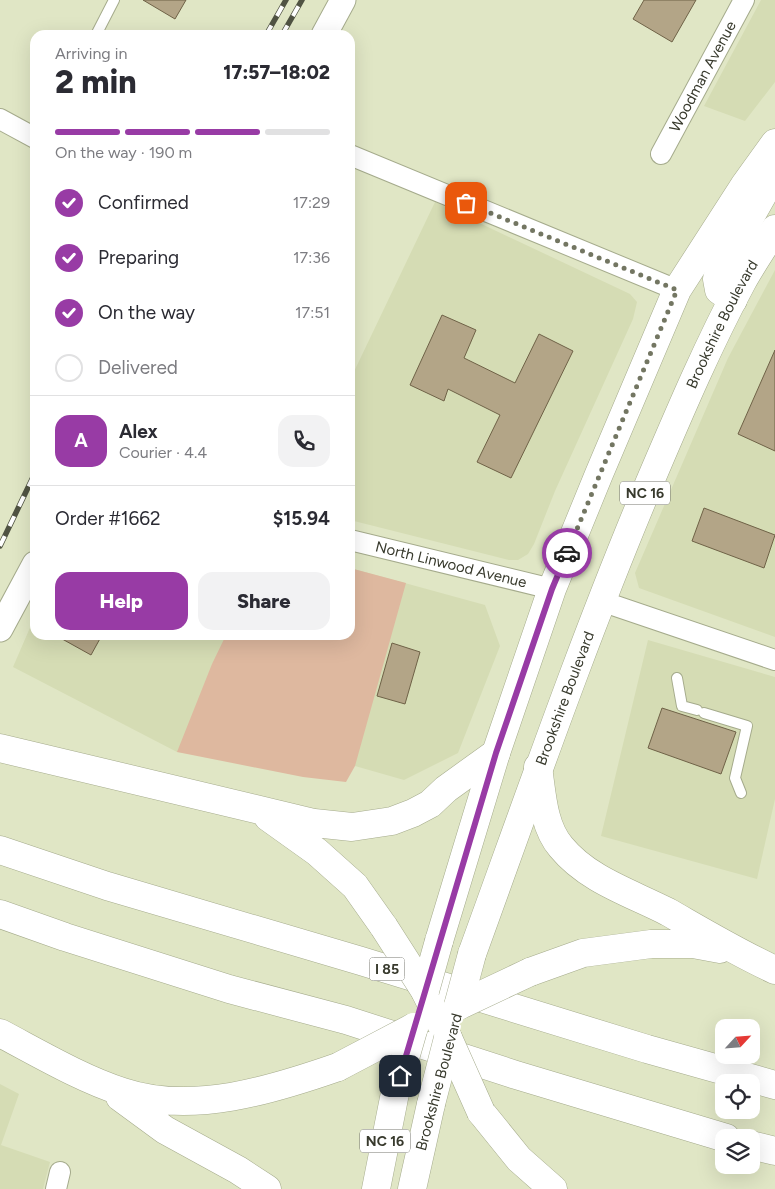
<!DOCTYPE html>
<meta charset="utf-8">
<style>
:root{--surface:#fff;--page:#f2f2f3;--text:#2b2b33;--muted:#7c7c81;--line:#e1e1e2;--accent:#983ba5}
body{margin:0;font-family:Figtree,sans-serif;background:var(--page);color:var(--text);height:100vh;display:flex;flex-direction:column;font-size:19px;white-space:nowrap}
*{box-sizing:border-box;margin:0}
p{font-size:16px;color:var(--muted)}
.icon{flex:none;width:28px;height:28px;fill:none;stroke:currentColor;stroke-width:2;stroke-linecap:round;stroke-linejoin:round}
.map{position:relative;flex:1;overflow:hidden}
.sheet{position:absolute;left:30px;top:30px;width:325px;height:610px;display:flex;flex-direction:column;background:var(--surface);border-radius:15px;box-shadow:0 5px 20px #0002}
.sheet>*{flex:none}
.needle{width:32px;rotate:64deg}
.buttons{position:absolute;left:715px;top:1019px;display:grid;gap:10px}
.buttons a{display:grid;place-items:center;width:45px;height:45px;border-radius:10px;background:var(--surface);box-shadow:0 5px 20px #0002;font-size:25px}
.pin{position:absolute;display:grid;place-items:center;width:42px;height:42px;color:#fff;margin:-21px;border-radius:10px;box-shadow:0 2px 8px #0006}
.courier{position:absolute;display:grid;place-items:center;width:50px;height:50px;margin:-25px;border:4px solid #983ba5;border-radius:50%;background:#fff;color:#222;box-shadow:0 1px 6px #0007}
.head em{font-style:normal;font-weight:800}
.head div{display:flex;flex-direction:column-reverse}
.head{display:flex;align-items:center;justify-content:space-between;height:85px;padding:0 25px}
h1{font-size:32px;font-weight:800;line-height:38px}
.bar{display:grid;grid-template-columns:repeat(4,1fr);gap:8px 5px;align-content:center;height:60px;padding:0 25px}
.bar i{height:6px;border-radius:4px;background:var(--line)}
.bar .active{background:var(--accent)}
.bar p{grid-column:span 4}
.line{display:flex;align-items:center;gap:12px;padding:0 25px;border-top:1px solid var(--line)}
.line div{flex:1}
.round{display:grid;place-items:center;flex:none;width:52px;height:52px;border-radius:15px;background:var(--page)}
ol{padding:0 25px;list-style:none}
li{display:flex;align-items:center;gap:15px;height:55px}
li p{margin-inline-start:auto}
li .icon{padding:5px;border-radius:50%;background:var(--accent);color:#fff;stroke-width:4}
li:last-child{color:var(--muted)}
li i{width:28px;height:28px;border:2px solid var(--line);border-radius:50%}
.button{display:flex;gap:10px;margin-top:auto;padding:10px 25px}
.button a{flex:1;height:58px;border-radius:15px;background:var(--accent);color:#fff;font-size:20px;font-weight:800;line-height:58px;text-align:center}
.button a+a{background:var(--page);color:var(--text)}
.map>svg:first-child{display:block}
.built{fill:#d5dcb4}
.green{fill:#deb89f}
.building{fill:#b3a587;stroke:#6f6247}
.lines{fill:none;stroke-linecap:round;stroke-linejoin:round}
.service-casing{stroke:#a5ab8c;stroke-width:12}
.minor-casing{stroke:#a5ab8c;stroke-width:22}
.tertiary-casing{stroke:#a5ab8c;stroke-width:27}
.trunk-casing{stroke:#a5ab8c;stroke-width:29}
.motorway-casing{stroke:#a5ab8c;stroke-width:29}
.service{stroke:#fff;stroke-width:10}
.minor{stroke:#fff;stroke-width:20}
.tertiary{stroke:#fff;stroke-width:25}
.trunk{stroke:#fff;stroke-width:28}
.motorway{stroke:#fff;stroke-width:28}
.rail-casing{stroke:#505343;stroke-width:5.5}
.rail{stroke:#fff;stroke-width:4;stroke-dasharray:11;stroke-linecap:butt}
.trunk-bridge-casing{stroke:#a5ab8c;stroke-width:29;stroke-linecap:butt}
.motorway-bridge-casing{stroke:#a5ab8c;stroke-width:29;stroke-linecap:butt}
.trunk-bridge{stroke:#fff;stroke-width:28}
.motorway-bridge{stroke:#fff;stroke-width:28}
.done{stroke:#737662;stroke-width:5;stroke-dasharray:0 9}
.route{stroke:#983ba5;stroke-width:6}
.labels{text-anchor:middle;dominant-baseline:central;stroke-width:4;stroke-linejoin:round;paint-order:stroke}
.shield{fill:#fff;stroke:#74756c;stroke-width:1}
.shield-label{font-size:14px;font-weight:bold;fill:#383a2d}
.street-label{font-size:15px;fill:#383a2d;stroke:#fff}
</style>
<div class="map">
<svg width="775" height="1189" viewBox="0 0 775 1189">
<rect width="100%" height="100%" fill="#e0e6c5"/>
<!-- built -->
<path class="built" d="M761 0H775V82L745 121 704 106Z
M435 202 630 294 637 302 633 319 555 491 534 544 528 554 518 560H509L350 520V380Z
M775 270V637L639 588 635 573 728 358Z
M350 568 485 605 500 646 458 753 404 780 355 766 177 752 13 667 35 616V635H350Z
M648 640 775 677V799L757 879 601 836Z
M0 1084 19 1094 1 1145 50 1162 43 1189H0Z"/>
<!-- green -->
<path class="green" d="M350 568 406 583 355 766 346 782 303 777 177 752 212 664 226 635H350Z"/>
<!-- building -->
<path class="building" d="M143 0H186L175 19Z
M644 0H696L672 42 633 19Z
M442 315 476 330 464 358 515 383 539 334 573 351 511 478 477 462 500 415 448 389 444 401 410 385Z
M775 350V451L738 434Z
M704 508 775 535 764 568 692 541Z
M55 635H102L91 655Z
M392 643 420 652 405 704 377 696Z
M662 708 736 732 721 774 648 748Z"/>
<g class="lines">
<!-- service casing -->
<g class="service-casing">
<path id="service" d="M96 35 114 0
M677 678 682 706 697 710
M704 713 747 726 735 778 741 793"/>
</g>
<!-- minor casing -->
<g class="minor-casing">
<g id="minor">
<path d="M0 119 35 138"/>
<path id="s1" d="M661 154 744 0"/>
<path d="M350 155 677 290"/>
<path id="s2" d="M350 540 552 589"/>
<path d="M601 601 775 660"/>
<path d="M56 1189 60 1172"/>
</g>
</g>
<!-- tertiary casing -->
<g class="tertiary-casing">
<path id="tertiary" d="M324 35 343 0
M0 629 35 564"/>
</g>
<!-- trunk casing -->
<g class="trunk-casing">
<g id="trunk">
<path d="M733 300 719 290 717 279 719 272 775 173"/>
<path d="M439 941 496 753 552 589 599 474 677 290 744 186 775 143"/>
<path id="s3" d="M472 954C529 797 584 638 649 484 678 416 707 347 742 282 752 264 764 246 775 229"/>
<path d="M376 1189 395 1093"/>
<path d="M412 1189 431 1104"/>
</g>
</g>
<!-- motorway casing -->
<g class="motorway-casing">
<path id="motorway" d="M0 748 314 823 352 827 392 821 413 813 430 804 446 789 496 753
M538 767C542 794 543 826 561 847 588 880 631 893 668 912 703 932 738 953 775 970
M268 817 317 852 355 886 384 927
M0 850 107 886 361 961 647 1049 775 1085
M0 914 65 937 229 989 346 1020 516 1075 726 1138
M530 972 583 953 651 944H693L720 949
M425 991 448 1038
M0 1033C38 1053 82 1079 123 1092 192 1115 272 1090 338 1067
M120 1097 165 1130 238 1170 267 1189
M481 1112 519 1159 553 1189
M751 1145 775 1151"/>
</g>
<!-- service -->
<use href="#service" class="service"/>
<!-- minor -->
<use href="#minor" class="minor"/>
<!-- tertiary -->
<use href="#tertiary" class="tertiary"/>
<!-- trunk -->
<use href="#trunk" class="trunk"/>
<!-- motorway -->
<use href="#motorway" class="motorway"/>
<!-- rail casing -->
<g class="rail-casing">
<path id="rail" d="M266 35 286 0
M282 35 302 0
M0 546 35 473"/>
</g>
<!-- rail -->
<use href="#rail" class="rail"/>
<!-- trunk-bridge casing -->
<g class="trunk-bridge-casing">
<path id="trunk-bridge" d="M425 991 439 941
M458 1006 472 954
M395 1093 414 1027
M431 1104 448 1038"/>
</g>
<!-- motorway-bridge casing -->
<g class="motorway-bridge-casing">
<path id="motorway-bridge" d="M384 927 425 991
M458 1006 530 972
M448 1038 481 1112
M338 1067 414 1027"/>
</g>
<!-- trunk-bridge -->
<use href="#trunk-bridge" class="trunk-bridge"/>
<!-- motorway-bridge -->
<use href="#motorway-bridge" class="motorway-bridge"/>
</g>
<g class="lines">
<!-- done -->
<path class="done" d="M466 203 677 290 567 553"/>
<!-- route -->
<path class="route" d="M400 1076 496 753 552 589 567 553"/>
</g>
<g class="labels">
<!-- shield labels -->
<g class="shield">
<rect x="620" y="481.5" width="50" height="23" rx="4"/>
<rect x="369.5" y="957.5" width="35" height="23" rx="4"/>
<rect x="360" y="1129.5" width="50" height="23" rx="4"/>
</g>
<g class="shield-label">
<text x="645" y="493">NC 16</text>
<text x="387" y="969">I 85</text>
<text x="385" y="1141">NC 16</text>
</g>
<!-- street labels -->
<g class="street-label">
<text stroke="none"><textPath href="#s1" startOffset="88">Woodman Avenue</textPath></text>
<text stroke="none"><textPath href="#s3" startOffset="678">Brookshire Boulevard</textPath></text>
<text stroke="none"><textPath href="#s2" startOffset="104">North Linwood Avenue</textPath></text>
<text stroke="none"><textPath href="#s3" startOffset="272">Brookshire Boulevard</textPath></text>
<text transform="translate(439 1082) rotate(-75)">Brookshire Boulevard</text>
</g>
</g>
</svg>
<div class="buttons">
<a><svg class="needle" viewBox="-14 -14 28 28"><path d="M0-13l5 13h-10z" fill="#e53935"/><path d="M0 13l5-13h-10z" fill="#7c7c81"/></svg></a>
<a><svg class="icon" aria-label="locate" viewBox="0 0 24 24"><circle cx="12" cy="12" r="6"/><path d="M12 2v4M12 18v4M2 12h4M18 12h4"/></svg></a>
<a><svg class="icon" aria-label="layers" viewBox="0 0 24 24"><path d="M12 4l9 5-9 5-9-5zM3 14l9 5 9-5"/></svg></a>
</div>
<div class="pin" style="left:466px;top:203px;background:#ea580c"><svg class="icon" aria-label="bag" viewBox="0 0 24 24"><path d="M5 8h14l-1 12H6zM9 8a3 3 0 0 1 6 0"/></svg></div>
<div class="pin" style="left:400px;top:1076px;background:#1f2937"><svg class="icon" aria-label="home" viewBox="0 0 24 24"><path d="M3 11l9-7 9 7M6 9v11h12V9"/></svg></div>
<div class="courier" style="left:567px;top:553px"><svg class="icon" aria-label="car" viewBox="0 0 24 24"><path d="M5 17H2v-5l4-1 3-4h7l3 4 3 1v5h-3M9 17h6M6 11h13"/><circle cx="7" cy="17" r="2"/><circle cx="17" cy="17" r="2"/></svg></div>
<section class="sheet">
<div class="head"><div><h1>2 min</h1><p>Arriving in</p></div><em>17:57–18:02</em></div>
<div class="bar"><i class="active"></i><i class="active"></i><i class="active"></i><i></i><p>On the way · 190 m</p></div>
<ol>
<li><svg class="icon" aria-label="check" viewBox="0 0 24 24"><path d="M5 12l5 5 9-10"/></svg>Confirmed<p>17:29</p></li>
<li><svg class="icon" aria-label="check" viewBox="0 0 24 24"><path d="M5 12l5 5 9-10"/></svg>Preparing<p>17:36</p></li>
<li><svg class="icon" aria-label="check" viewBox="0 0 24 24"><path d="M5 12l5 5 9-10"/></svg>On the way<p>17:51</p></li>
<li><i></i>Delivered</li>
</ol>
<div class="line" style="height:90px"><b class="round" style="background:var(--accent);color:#fff">A</b><div><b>Alex</b><p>Courier · 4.4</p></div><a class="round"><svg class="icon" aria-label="phone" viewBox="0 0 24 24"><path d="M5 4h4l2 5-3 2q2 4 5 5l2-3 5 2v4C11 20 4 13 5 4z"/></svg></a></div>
<div class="line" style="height:65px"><div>Order #1662</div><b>$15.94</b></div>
<div class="button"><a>Help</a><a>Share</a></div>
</section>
</div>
